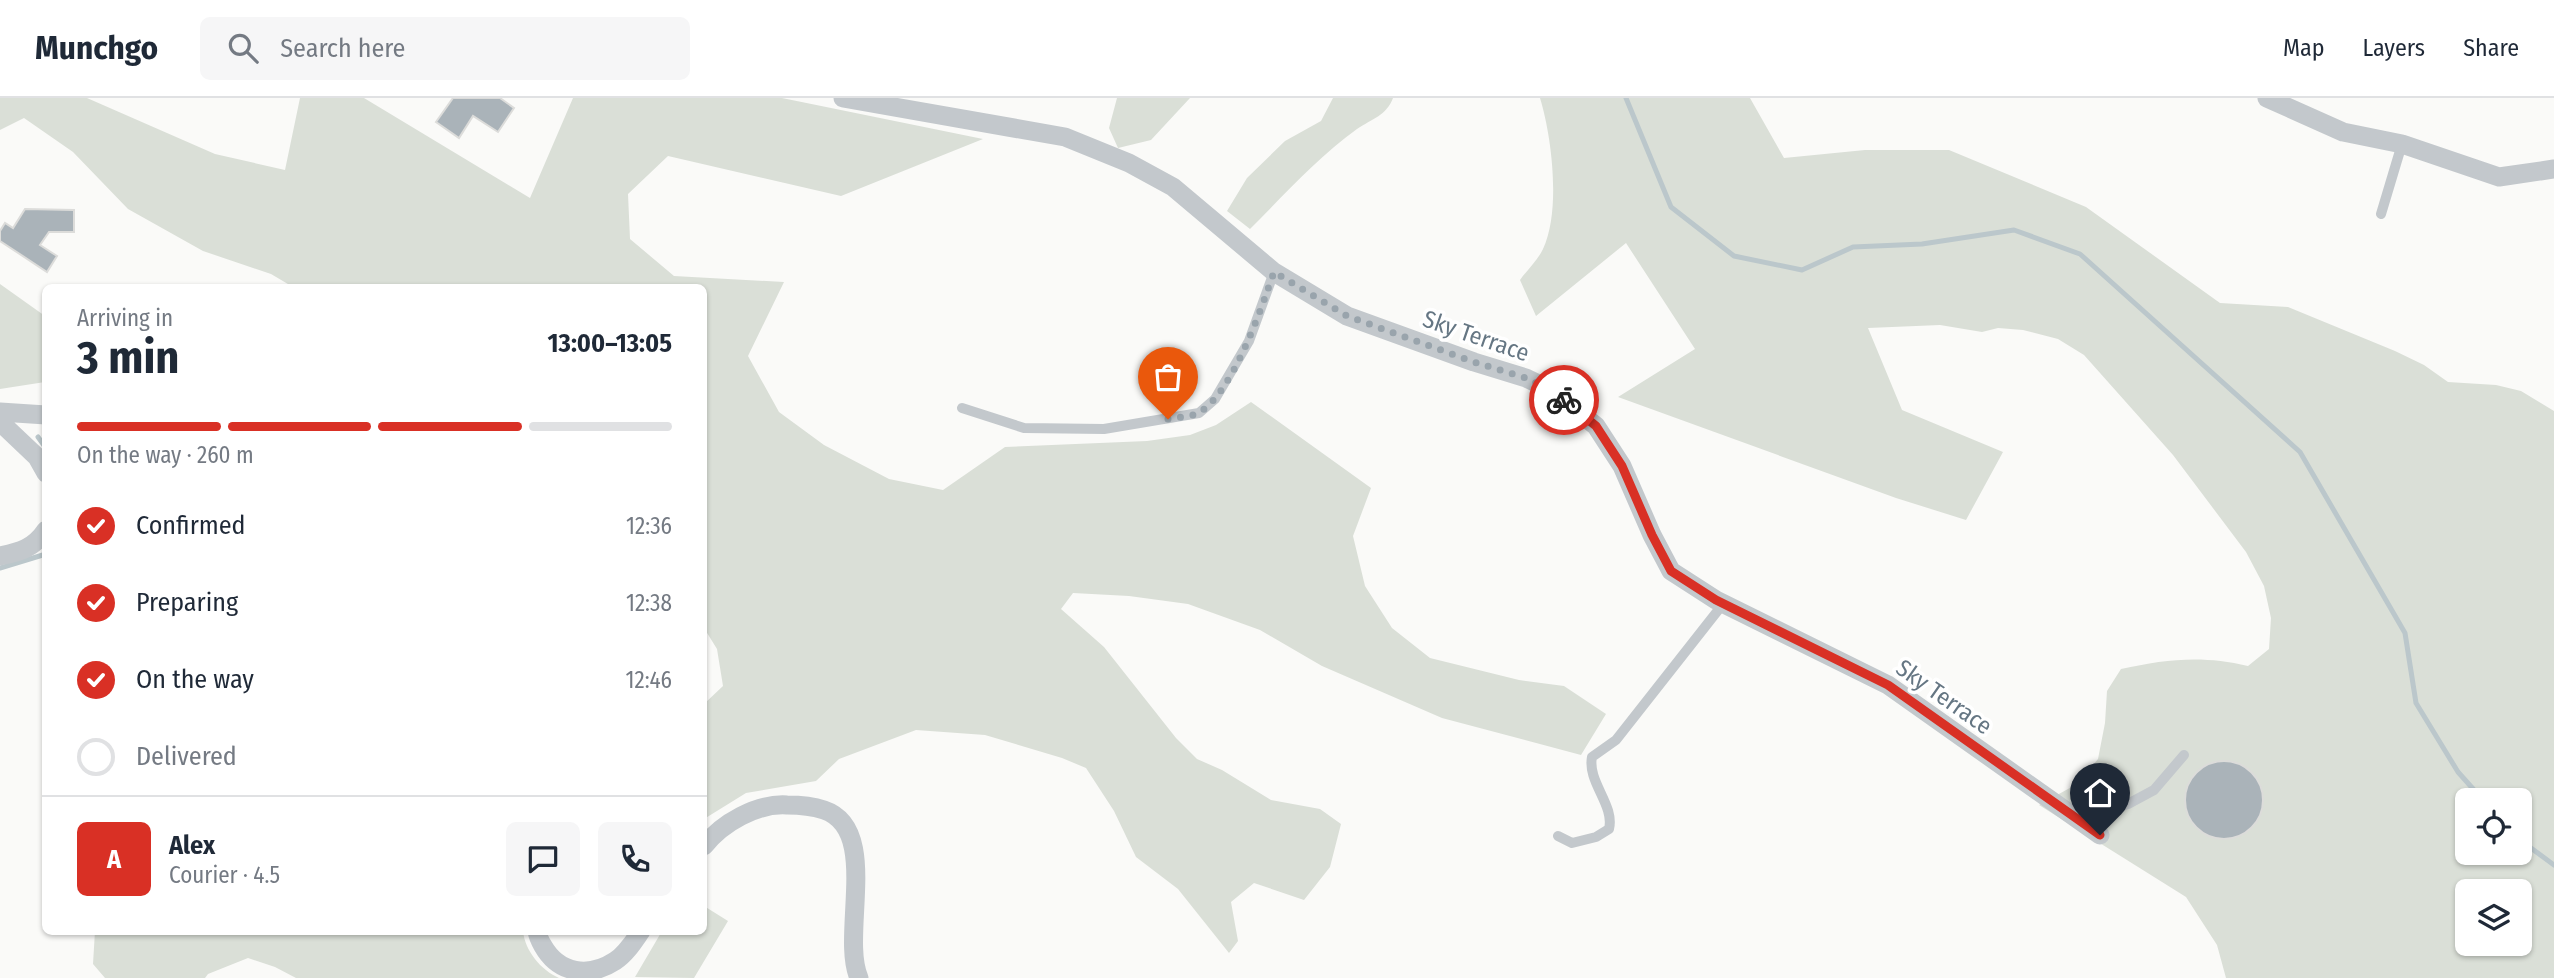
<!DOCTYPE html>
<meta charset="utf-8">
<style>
:root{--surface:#fff;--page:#f6f6f7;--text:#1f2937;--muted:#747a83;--line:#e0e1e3;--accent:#d93025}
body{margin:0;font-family:"Fira Sans Condensed",sans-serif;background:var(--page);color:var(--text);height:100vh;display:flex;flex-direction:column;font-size:26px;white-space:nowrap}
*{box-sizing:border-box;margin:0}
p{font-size:23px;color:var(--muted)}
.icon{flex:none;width:38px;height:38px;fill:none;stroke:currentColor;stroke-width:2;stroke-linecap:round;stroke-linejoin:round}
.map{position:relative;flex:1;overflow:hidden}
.drawer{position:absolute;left:42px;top:186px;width:665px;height:651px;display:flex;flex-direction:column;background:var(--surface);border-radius:10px;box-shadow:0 2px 5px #0004}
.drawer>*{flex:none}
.fabs{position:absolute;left:2455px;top:690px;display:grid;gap:14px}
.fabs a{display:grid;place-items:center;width:77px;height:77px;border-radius:10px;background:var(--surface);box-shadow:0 2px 5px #0004;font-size:35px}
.pin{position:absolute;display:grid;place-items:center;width:60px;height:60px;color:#fff;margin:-72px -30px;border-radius:50% 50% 50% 0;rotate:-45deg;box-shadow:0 0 7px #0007}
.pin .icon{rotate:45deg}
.courier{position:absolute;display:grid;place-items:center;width:70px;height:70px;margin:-35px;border:5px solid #d93025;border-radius:50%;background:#fff;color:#222;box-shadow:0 2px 9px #0007}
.overview em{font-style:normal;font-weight:700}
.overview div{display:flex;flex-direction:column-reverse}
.overview{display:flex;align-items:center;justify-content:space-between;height:119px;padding:0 35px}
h1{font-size:46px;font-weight:700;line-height:52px}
.bar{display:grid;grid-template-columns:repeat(4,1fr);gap:10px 7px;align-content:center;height:84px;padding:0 35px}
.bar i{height:9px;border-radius:5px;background:var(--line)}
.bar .selected{background:var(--accent)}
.bar p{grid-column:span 4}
.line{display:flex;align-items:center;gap:18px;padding:0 35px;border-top:2px solid var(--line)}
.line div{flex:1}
.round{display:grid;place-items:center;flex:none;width:74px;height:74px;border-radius:10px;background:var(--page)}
ol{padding:0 35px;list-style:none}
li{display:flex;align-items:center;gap:21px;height:77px}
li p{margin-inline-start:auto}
li .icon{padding:7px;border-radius:50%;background:var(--accent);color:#fff;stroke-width:4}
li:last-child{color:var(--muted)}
li i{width:38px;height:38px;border:4px solid var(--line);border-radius:50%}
header{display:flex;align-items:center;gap:42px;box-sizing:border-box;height:98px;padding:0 35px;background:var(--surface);border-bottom:2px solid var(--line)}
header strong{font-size:33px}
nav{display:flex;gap:38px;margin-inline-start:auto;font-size:24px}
.search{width:490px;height:63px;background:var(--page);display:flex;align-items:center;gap:18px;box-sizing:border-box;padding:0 24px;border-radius:10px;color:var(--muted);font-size:26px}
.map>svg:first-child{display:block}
.green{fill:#dadfd7;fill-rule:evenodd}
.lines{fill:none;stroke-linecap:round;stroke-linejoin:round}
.stream{stroke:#bbc7cb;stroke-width:5}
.building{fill:#aab3b9;stroke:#dcdcda;stroke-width:2}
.service{stroke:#c3c8cc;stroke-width:10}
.minor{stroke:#c3c8cc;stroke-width:19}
.done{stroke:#99a4ac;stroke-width:7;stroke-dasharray:0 12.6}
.route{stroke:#d93025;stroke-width:9}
.labels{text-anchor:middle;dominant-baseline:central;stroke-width:7;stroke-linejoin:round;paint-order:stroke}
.street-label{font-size:24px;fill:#657683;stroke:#fff}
</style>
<header>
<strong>Munchgo</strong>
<div class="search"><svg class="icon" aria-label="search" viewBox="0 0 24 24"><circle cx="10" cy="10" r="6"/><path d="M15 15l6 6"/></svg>Search here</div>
<nav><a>Map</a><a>Layers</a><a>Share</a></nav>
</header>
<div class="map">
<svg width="2554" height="880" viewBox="0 0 2554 880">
<rect width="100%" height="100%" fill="#fafaf8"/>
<!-- green -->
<path class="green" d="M0 0H87L215 56 285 72 300 0H364L530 100 573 0H782L983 41 841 98 668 58 628 96 630 141 674 178 784 184 748 258 779 314 824 347 889 381 943 392 1005 349 1147 343 1190 337 1216 327 1251 304 1371 390 1353 438 1365 488 1392 530 1430 560 1519 582 1564 588 1606 616 1581 657 1442 620 1322 568 1260 532 1188 506 1129 498 1073 495 1061 511 1104 549 1176 640 1197 661 1222 672 1271 702 1320 711 1341 726 1330 769 1304 802 1254 785 1231 804 1238 843 1229 855 1178 791 1136 759 1114 713 1086 670 1062 660 985 637 916 632 839 661 816 683 746 695 704 721V606L723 588 717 551 704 530V189H293L271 176 203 153 128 111 73 54 24 20 0 32Z
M1117 0H1190L1151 42 1118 50 1109 30Z
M1333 0H1393C1387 17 1372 21 1357 31 1318 59 1284 97 1250 131L1227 113 1247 80 1285 43 1321 23Z
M1540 0H1750L1784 60 1865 52H1949L2086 109 2220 205 2288 209 2395 253 2424 267 2448 284 2496 287 2521 293 2554 313V880H2226L2217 847 2186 799 2039 707 2077 686 2098 661 2105 625 2107 593 2121 571C2166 561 2203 557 2248 568L2269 551 2271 520 2264 488 2246 454 2173 357 2084 257 2058 241 2023 232 1998 230 1982 234 1940 227 1868 230 1902 312 2003 354 1966 422 1896 400 1618 299 1695 251 1626 145 1536 218 1520 182C1527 172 1538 162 1543 151 1561 113 1552 39 1540 0ZM2468 702H2520V754H2468ZM2468 793H2520V845H2468Z
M0 186 45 218V284L0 291Z
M704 808 728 823 694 880 635 879 662 833H704Z
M95 833H523C525 853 541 872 559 880H296L275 869 248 860 208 876 205 880H105L93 866Z"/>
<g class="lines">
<!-- stream -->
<path class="stream" d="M1626 0 1671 109 1734 158 1802 172 1853 149 1922 146 2014 132 2080 156 2300 354 2405 535 2416 605 2458 674 2483 702
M38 339 46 350
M0 470 46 456
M2520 742 2554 767"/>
</g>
<!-- building -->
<path class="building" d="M453 0H500L514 10 498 34 473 18 459 40 436 24Z
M25 111 74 112V134H49L40 147 57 158 47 174 0 143V133L5 125 13 130Z
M2185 702a39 39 0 1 1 78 0a39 39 0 1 1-78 0Z"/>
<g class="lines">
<!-- service -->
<path class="service" d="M2381 116 2402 46
M962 310 1024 330 1104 331 1199 315 1215 301 1249 243 1274 174
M2078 722 2128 706 2154 692 2184 657
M1558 738 1572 745 1596 739 1609 731C1615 707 1587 684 1592 659L1616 642 1723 506"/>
<!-- minor -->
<path class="minor" d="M843 0 1065 39 1129 65 1173 89 1274 174 1347 218 1474 264 1526 280 1551 292 1596 328 1622 368 1652 437 1671 473 1716 502 1888 587 2100 737
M2267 0 2343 34 2402 46 2499 79 2554 71
M0 314 46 317
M0 324 37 359 46 375
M0 458C20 454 34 450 46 432
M704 748C722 725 757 705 787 707 799 707 812 708 824 712 881 731 840 837 859 880
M537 833C538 839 540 843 543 848 559 876 589 880 615 863 626 856 634 843 641 833"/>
</g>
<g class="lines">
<!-- done -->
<path class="done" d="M1168 321C1178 319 1192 319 1200 314 1234 292 1261 211 1274 174L1347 218 1474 264 1526 280 1551 292 1564 302"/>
<!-- route -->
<path class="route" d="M1564 302 1596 328 1622 368 1652 437 1671 473 1716 502 1888 587 2100 737"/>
</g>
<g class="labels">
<!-- street labels -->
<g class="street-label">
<text transform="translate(1476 238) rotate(19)">Sky Terrace</text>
<text transform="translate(1944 599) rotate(35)">Sky Terrace</text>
</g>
</g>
</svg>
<div class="fabs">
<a><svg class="icon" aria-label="locate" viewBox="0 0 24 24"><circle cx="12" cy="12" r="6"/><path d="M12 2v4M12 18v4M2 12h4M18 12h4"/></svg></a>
<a><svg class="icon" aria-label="layers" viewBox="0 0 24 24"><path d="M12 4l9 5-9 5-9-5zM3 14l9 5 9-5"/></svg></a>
</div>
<div class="pin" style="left:1168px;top:321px;background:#ea580c"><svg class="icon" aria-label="bag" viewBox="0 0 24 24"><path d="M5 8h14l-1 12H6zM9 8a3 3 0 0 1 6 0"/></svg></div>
<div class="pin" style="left:2100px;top:737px;background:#1f2937"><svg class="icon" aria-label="home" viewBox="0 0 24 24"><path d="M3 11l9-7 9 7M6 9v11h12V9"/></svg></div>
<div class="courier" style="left:1564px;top:302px"><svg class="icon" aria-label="bike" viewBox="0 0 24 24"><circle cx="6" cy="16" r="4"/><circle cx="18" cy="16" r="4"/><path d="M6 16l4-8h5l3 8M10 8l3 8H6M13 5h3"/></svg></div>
<section class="drawer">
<div class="overview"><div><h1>3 min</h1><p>Arriving in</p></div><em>13:00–13:05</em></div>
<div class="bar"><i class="selected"></i><i class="selected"></i><i class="selected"></i><i></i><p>On the way · 260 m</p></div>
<ol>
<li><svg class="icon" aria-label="check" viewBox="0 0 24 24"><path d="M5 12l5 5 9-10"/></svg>Confirmed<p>12:36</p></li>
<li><svg class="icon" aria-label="check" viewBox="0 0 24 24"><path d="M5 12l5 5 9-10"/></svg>Preparing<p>12:38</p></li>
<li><svg class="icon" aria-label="check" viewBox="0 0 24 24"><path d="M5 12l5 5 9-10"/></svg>On the way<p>12:46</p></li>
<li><i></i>Delivered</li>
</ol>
<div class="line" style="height:126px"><b class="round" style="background:var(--accent);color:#fff">A</b><div><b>Alex</b><p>Courier · 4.5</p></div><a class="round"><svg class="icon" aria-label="chat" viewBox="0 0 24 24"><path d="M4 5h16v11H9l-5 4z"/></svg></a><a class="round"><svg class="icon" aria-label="phone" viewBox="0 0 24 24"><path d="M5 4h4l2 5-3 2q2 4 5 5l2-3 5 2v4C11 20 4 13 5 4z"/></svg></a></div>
</section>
</div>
